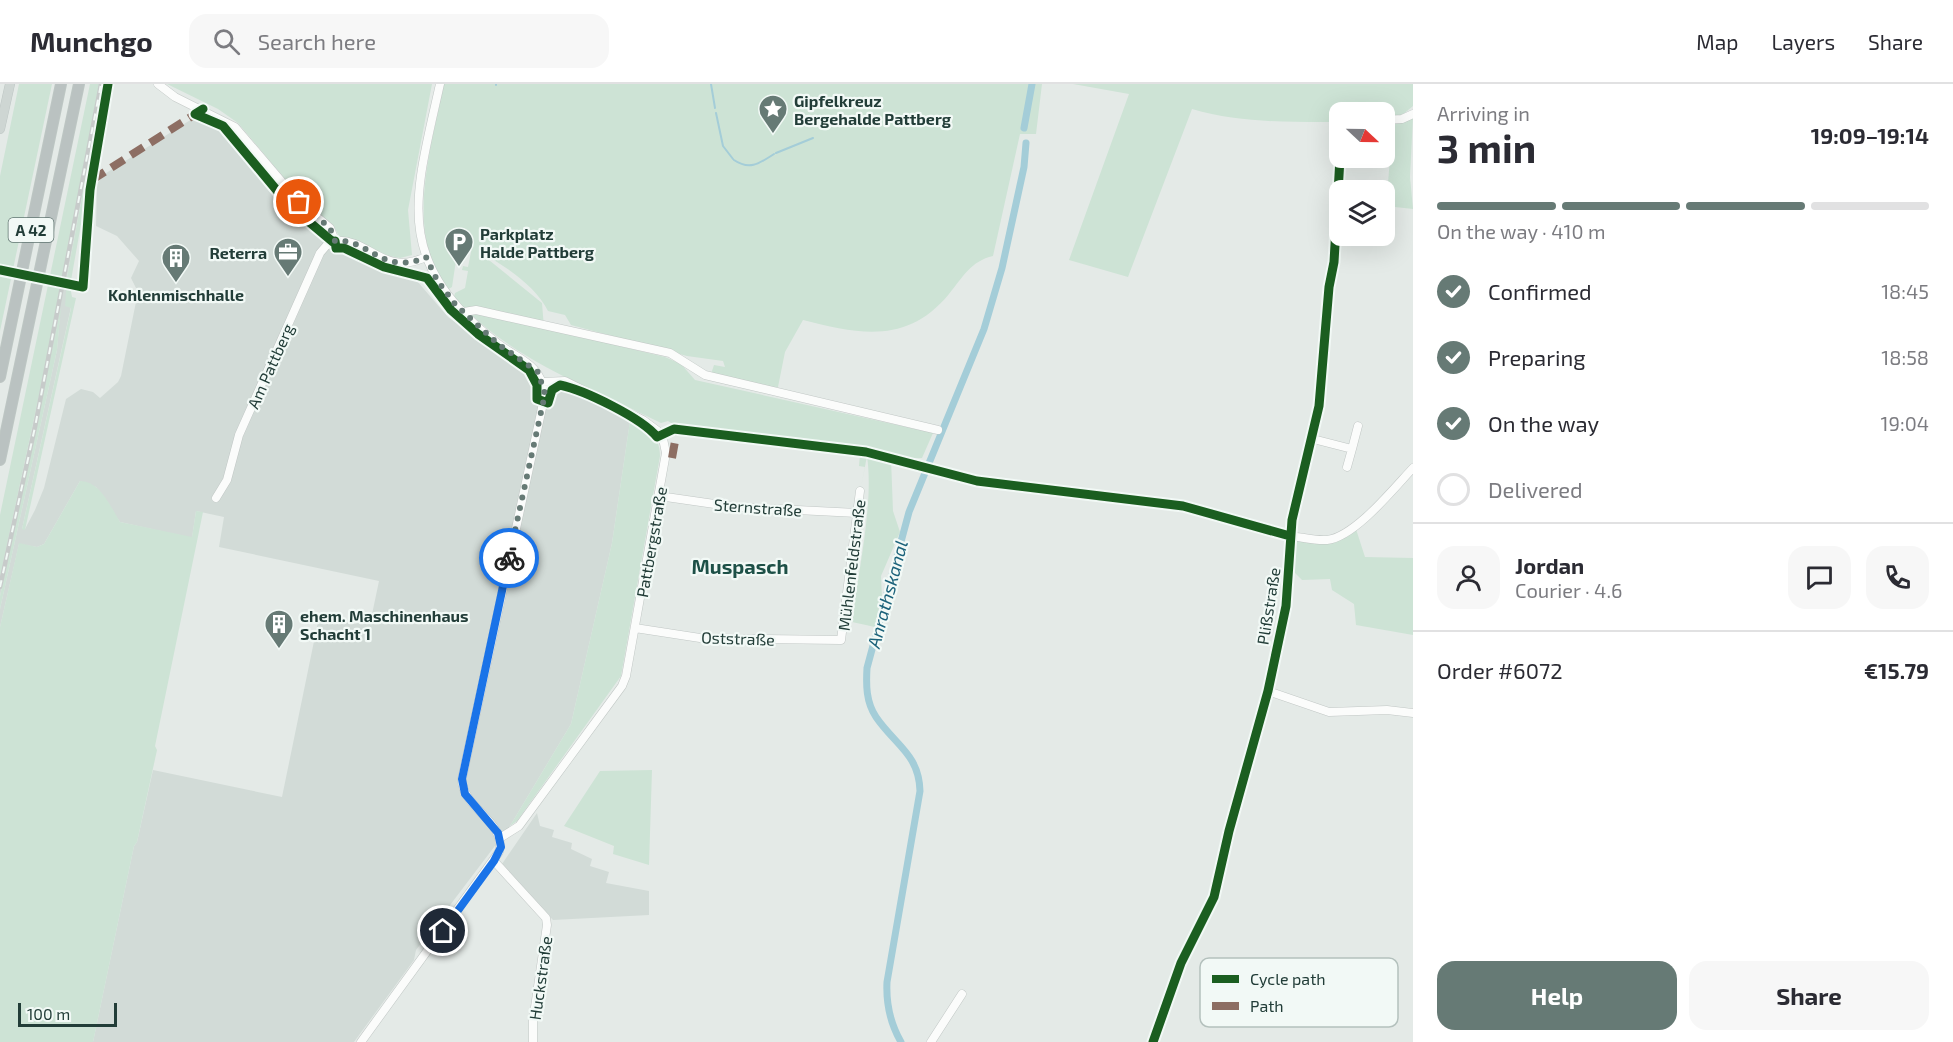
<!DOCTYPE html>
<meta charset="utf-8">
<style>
:root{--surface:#fff;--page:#f7f7f7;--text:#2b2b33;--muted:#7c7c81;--line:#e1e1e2;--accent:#667a75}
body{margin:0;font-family:"Exo 2",sans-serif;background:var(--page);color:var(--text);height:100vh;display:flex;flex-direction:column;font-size:22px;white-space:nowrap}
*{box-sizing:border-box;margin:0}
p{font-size:20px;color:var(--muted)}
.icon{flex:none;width:33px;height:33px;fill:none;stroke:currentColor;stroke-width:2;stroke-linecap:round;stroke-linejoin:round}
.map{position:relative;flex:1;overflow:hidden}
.side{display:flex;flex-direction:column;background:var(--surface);width:540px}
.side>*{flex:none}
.needle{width:39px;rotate:112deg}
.fabs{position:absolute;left:1329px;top:18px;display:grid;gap:12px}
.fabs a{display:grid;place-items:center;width:66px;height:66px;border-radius:12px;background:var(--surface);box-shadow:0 6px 24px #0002;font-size:30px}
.scale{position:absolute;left:18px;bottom:15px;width:99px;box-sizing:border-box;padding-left:6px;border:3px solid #223d38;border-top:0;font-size:16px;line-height:21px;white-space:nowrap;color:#223d38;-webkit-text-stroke:4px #f2f9f6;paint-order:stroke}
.pin{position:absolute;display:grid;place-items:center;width:51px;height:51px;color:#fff;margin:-26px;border:3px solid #fff;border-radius:50%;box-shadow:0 2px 6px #0007}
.courier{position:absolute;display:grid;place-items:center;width:60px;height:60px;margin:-30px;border:4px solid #1a73e8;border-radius:50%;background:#fff;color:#222;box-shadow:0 2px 8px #0007}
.overview em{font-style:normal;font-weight:700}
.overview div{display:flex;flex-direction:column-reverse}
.overview{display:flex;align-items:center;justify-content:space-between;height:102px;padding:0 24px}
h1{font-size:39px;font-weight:700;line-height:45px}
.bar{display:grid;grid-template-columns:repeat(4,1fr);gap:9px 6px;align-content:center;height:72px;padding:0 24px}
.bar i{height:8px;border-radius:4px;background:var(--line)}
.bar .active{background:var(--accent)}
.bar p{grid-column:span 4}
.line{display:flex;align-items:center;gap:15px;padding:0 24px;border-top:2px solid var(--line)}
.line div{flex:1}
.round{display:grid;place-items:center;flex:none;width:63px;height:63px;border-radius:18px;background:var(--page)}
ol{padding:0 24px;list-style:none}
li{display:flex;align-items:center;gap:18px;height:66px}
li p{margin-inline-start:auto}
li .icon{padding:6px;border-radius:50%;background:var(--accent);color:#fff;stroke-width:4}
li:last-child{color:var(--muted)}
li i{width:33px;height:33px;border:3px solid var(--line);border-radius:50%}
.action{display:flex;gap:12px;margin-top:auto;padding:12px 24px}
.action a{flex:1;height:69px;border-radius:18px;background:var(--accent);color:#fff;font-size:24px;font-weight:700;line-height:69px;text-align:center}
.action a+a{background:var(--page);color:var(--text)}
header{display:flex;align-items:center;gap:36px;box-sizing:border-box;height:84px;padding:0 30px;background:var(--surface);border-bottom:2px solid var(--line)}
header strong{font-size:28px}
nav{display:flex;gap:33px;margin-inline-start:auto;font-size:21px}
.search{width:420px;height:54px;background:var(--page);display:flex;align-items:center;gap:15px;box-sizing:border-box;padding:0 21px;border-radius:18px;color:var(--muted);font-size:22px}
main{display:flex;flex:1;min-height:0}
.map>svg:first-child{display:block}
.built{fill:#d2dbd7}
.green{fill:#cde3d5}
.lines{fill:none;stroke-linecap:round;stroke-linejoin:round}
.stream{stroke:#a4cdd8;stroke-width:2}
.canal{stroke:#a4cdd8;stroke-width:7}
.minor-casing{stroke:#c1c7c5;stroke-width:9}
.major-casing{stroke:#bdc6c3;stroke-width:10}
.highway-casing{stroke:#bdc6c3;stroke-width:12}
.minor{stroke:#fbfcfb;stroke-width:8}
.major{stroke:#ced6d3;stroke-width:9}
.highway{stroke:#bac2c1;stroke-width:10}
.rail-casing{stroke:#c7cbca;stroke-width:4.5}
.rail{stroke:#f2f9f6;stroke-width:2;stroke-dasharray:7;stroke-linecap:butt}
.quiet{stroke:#8d6e63;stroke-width:8;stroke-dasharray:15 8;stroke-linecap:butt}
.cycleway-casing{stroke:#f2f9f6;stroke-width:13}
.cycleway{stroke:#1b5e20;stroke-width:9}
.done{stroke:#667a75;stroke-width:6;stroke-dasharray:0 10.8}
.route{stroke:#1a73e8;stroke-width:8}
.labels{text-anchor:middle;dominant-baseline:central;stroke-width:4.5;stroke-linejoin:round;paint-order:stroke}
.shield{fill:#f2f9f6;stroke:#607571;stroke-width:1.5}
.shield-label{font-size:15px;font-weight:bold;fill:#223d38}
.poi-label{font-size:16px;font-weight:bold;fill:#223d38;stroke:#f2f9f6;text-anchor:start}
.street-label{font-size:16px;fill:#223d38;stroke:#f2f9f6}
.water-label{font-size:18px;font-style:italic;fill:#1b627a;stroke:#f2f9f6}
.quarter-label{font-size:20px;font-weight:bold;fill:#1d5047;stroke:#f2f9f6}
.key{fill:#f2f9f6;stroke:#b4c1bd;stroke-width:1.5}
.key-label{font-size:16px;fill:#223d38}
</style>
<header>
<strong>Munchgo</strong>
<div class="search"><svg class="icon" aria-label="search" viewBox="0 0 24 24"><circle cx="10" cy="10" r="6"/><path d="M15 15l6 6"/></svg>Search here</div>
<nav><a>Map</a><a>Layers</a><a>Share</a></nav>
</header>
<main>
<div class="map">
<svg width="1413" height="958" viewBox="0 0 1413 958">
<rect width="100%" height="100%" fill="#e4eae7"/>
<!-- built -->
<path class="built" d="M99 0H103L67 193 71 223 22 445H25L35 426 44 404 66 315 81 305 93 308 100 314 118 298 121 292 138 208 131 194 139 177 117 152 96 142 97 100 103 91 192 35 213 41 229 51 302 139 325 153 336 166H343L379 184 417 197 448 233 528 290 534 311 552 315 553 309 559 304H565L630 337 612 459 571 640 510 742 416 866 414 876 354 958H93L134 762 137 758 153 686 282 713 319 533 355 540 371 535 379 497 219 463 224 433 196 427 192 454 120 438 96 403 80 397 44 460 37 463 19 460 0 543V525L57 266 60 230 0 512V493L49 265Z
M537 729 540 742 554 746 552 753 572 759 571 765 592 775 590 782 609 788 606 799 649 807V831L553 836 502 780Z"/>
<!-- green -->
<path class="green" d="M19 0H52L0 247V92Z
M90 0H99L49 265 0 493V431Z
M103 0H106L70 202 72 213 76 214 25 446 22 445 71 224 65 222 67 193Z
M167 0H432L408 126 412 171 400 174 384 171 339 152 334 143 305 119 238 39 218 25Z
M444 0H1042L1036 50H1020L993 172C971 177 963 193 949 210 907 261 859 250 803 236L785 268 778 303C755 303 733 294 711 290L714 281 725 283 723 277 687 272 571 241 565 231 548 227C536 202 503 180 479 168L542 219 544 244 665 273 681 280 695 296 933 349 922 374 891 375 893 427 900 448 881 492 882 514 875 543 852 538C858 488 874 420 867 372L861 403 865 383 859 382 860 370 740 356 679 344 668 337 661 339C588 302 510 276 454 213L455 209 465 204 468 187 462 186 463 182 468 183 472 163 468 159 464 158 458 163 452 203 447 206C440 193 432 178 428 164 415 115 434 49 444 0Z
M1073 0H1413V22L1401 32 1385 34 1384 28H1340L1339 38C1289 38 1240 39 1192 25L1128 193 1069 176 1129 10Z
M1413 33 1410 93 1413 125 1386 122 1393 40Z
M61 223 57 266 0 525V512Z
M630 337C647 346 660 351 660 372L621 592 517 737 510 742 571 640 612 459Z
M80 397C100 397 111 423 120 438L192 453 196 427 203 428 155 662 157 666 137 758 134 762 93 958H0V543L19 459 37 463 44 460Z
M1355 442 1365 473 1413 474V551L1356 541 1354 520 1332 506 1330 495 1302 496 1294 488 1290 452 1327 456Z
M652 686 649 781 613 770 614 762 564 742 600 687Z"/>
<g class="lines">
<!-- stream -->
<path class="stream" d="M711 0 715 24
M496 1V0
M716 29 723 62 733 75
M776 69 813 54
M734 76C750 87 760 79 774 70"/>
<!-- canal -->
<path class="canal" d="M1024 44 1032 0
M901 958C890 939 886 919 887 898L920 707C919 670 895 661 876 633 866 618 866 601 867 584L909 428 984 245 1002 184 1024 83 1026 59"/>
<!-- minor casing -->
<g class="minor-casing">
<path id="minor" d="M158 0 175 13 235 43 299 118 330 144 335 157C370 154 382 193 426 173
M1384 36 1402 35 1413 30
M464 228 476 226 670 269 705 291 938 346
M1313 355 1352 365 1358 342
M1347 383 1352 365
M659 412 735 423 857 429
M216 414 227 396 239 351 320 169 326 162 335 157
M1290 452C1301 453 1315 457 1327 456 1355 453 1394 404 1413 384
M635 544 700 554 841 556 860 407
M1268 607 1329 628 1387 626 1413 629
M500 754 519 742 622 602 626 592 666 369 662 350 643 336 565 297 543 298
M494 777 546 834 547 841 533 937V958
M361 958 499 768C507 737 462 725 462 695L545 310C540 279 519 276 497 259 392 176 414 116 440 0
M931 958 962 910
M1153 958 1181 879 1214 813 1229 747 1268 607 1286 522 1292 436 1319 322 1329 203 1334 178 1340 74"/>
</g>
<!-- major casing -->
<g class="major-casing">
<path id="major" d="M0 45 10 0"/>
</g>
<!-- highway casing -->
<g class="highway-casing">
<path id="highway" d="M0 293 61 0
M0 376 79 0"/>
</g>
<!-- minor -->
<use href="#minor" class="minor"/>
<!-- major -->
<use href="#major" class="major"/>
<!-- highway -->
<use href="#highway" class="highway"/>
<!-- rail casing -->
<g class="rail-casing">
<path id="rail" d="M0 503 35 343 101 0"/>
</g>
<!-- rail -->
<use href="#rail" class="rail"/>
<!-- quiet -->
<path class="quiet" d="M92 96 200 27
M672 374 677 346"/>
<!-- cycleway casing -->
<g class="cycleway-casing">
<path id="cycleway" d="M203 25 195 30 223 42 289 121 333 158 335 157 336 164H344L384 183 427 194 451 226 478 250 529 286 537 301V315L548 319 552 306 560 301C584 306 642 334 657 353L674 345 866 368 977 397 1183 422 1290 452
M0 186 83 203 90 106 108 0
M1153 958 1181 879 1214 813 1229 747 1268 607 1286 522 1292 436 1319 322 1329 203 1334 178 1340 74"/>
</g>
<!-- cycleway -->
<use href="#cycleway" class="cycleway"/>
</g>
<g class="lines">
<!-- done -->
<path class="done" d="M299 118 330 144 335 157C370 154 382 193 426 173L437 196 455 220 498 260 538 288 545 310 509 474"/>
<!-- route -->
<path class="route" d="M443 847 494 777 501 763 498 749 465 710 462 695 509 474"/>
</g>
<!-- icons -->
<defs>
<g id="sight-pin" transform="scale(1.5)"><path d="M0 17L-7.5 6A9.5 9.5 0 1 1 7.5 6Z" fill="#667a75" stroke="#f2f9f6"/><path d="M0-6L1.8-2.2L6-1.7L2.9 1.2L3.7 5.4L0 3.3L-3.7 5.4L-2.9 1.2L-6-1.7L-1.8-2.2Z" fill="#fff"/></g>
<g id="parking-pin" transform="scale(1.5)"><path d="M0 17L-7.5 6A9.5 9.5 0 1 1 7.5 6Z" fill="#667a75" stroke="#f2f9f6"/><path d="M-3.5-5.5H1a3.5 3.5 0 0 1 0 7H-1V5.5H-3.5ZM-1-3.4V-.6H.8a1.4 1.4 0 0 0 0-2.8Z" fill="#fff"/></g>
<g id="office-pin" transform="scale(1.5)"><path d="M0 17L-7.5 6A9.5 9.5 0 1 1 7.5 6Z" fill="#667a75" stroke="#f2f9f6"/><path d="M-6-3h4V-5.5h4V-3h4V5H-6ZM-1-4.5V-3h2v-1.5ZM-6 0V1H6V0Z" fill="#fff"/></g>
<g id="building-pin" transform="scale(1.5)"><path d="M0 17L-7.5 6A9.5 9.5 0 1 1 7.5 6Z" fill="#667a75" stroke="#f2f9f6"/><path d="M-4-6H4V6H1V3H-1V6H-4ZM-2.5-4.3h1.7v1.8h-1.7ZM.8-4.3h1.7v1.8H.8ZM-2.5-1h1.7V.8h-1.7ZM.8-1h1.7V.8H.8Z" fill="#fff"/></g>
</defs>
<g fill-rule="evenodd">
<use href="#sight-pin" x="773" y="25"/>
<use href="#parking-pin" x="459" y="158"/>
<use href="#office-pin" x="288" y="168"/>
<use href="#building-pin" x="176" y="174"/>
<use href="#building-pin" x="279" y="540"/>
</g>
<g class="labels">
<!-- shield labels -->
<rect class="shield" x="8.5" y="134" width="45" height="24" rx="4.5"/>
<g class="shield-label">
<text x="31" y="146">A 42</text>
</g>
<!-- poi labels -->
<g class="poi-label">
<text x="794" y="16">Gipfelkreuz<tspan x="794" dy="18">Bergehalde Pattberg</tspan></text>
<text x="480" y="149">Parkplatz<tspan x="480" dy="18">Halde Pattberg</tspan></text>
<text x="267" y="168" text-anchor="end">Reterra</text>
<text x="176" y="210" text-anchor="middle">Kohlenmischhalle</text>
<text x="300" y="531">ehem. Maschinenhaus<tspan x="300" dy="18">Schacht 1</tspan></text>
</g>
<!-- street labels -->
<g class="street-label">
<text transform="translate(270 282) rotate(-66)">Am Pattberg</text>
<text transform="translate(758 423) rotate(4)">Sternstraße</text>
<text transform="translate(651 458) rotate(-80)">Pattbergstraße</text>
<text transform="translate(851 481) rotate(-83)">Mühlenfeldstraße</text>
<text transform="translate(1268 522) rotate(-81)">Plißstraße</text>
<text transform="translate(738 554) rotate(2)">Oststraße</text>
<text transform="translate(540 894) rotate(-82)">Huckstraße</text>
</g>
<!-- water labels -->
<g class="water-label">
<text transform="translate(887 510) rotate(-75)">Anrathskanal</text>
</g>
<!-- quarter labels -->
<g class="quarter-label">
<text x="740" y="482">Muspasch</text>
</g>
</g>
<!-- legend -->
<rect x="1200" y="874" width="198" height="69" rx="9" class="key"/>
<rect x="1212" y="891" width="27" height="8" fill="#1b5e20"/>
<rect x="1212" y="918" width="27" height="8" fill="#8d6e63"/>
<g class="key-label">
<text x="1250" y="901">Cycle path</text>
<text x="1250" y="928">Path</text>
</g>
</svg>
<div class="fabs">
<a><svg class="needle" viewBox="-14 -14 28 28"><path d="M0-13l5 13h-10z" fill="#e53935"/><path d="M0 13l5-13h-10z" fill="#7c7c81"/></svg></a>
<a><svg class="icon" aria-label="layers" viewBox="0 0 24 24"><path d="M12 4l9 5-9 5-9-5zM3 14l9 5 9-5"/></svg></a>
</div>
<div class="scale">100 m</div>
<div class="pin" style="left:299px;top:118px;background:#ea580c"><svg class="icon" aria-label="bag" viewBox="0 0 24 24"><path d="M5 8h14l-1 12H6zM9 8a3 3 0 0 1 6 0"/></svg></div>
<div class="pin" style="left:443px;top:847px;background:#1f2937"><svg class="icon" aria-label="home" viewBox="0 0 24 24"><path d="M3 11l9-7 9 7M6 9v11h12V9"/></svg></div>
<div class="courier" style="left:509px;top:474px"><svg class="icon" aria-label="bike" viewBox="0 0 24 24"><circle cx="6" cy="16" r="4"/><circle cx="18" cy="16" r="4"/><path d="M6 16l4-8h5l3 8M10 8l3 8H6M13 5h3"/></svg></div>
</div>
<section class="side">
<div class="overview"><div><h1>3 min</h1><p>Arriving in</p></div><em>19:09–19:14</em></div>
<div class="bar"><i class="active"></i><i class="active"></i><i class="active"></i><i></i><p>On the way · 410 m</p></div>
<ol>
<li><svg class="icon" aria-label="check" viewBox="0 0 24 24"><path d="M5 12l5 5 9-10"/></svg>Confirmed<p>18:45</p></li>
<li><svg class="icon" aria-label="check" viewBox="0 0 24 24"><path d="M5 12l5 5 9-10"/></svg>Preparing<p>18:58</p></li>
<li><svg class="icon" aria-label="check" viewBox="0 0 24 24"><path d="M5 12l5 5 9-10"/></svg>On the way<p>19:04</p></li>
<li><i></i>Delivered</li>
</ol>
<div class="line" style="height:108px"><a class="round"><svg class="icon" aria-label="person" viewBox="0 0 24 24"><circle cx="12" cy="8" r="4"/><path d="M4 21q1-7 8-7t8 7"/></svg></a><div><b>Jordan</b><p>Courier · 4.6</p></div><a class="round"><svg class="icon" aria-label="chat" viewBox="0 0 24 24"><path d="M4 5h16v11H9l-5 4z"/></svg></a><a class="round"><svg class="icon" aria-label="phone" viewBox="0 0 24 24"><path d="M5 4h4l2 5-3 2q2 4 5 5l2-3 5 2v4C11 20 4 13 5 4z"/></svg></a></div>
<div class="line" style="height:78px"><div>Order #6072</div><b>€15.79</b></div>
<div class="action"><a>Help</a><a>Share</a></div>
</section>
</main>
